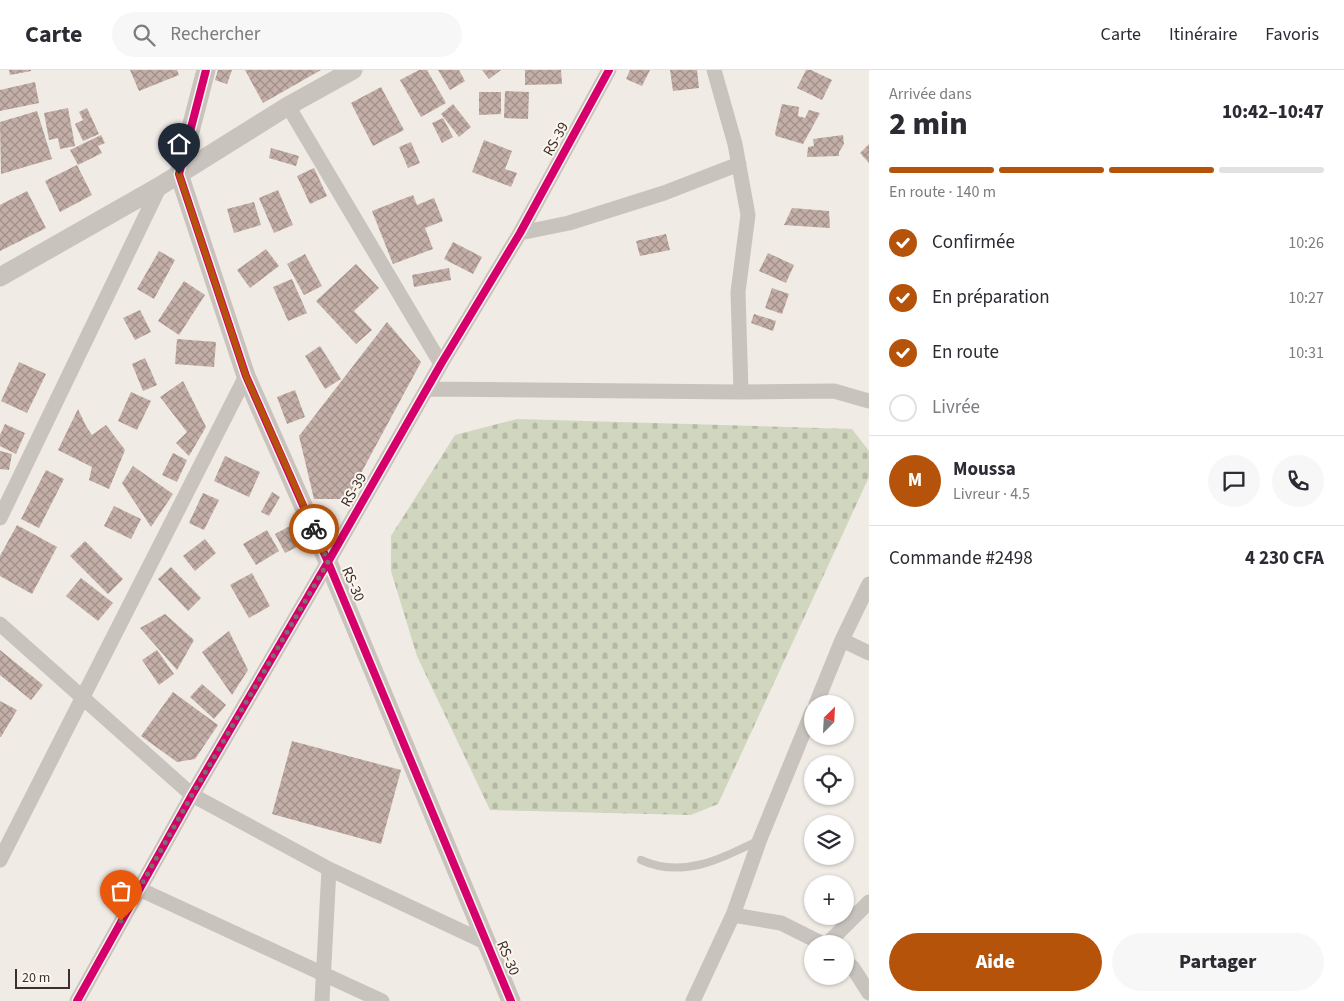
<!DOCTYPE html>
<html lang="fr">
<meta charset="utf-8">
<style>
:root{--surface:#fff;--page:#f7f7f7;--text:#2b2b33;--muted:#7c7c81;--line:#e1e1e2;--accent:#b45309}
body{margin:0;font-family:"Source Sans 3",sans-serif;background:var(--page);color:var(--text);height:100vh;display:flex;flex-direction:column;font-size:19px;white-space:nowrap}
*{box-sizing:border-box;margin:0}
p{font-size:16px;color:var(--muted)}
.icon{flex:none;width:28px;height:28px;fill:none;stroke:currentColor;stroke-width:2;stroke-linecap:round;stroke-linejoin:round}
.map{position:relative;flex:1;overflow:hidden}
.drawer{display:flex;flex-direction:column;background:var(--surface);width:475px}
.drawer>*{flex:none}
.needle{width:32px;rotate:24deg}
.fabs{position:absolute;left:804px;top:625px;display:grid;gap:10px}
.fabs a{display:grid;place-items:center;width:50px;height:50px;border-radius:50%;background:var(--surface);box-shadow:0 1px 4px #0004;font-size:25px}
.scale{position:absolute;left:15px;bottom:12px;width:55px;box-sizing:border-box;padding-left:5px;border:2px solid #3b302b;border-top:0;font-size:14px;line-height:18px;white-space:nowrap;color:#3b302b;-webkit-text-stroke:4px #fbf5ee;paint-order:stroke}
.pin{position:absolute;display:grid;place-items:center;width:42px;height:42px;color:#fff;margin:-51px -21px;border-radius:50% 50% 50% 0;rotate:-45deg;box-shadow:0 0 5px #0007}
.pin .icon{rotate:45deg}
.courier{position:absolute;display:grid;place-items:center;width:50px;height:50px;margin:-25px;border:4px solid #b45309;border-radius:50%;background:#fff;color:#222;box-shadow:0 1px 6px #0007}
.overview em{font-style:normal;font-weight:800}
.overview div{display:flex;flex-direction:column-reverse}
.overview{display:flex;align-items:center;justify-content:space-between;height:85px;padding:0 20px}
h1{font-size:32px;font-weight:800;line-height:38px}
.bar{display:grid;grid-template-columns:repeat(4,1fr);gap:8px 5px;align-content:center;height:60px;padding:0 20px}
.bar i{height:6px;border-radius:4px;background:var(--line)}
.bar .active{background:var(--accent)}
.bar p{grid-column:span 4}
.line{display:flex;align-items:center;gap:12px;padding:0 20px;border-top:1px solid var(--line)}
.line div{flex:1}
.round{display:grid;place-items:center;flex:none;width:52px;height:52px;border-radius:26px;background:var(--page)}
ol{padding:0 20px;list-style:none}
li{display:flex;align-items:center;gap:15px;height:55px}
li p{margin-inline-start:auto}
li .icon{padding:5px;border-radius:50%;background:var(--accent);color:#fff;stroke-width:4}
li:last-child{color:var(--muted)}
li i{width:28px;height:28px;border:2px solid var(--line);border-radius:50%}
.action{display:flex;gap:10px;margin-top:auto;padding:10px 20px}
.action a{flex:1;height:58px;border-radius:30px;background:var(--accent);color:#fff;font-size:20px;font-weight:800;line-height:58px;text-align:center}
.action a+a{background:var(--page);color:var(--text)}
header{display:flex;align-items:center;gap:30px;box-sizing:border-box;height:70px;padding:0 25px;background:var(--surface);border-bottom:1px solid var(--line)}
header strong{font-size:24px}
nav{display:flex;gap:28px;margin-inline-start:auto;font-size:18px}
.search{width:350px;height:45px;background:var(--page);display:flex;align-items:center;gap:12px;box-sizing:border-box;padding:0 18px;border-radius:28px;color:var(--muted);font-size:19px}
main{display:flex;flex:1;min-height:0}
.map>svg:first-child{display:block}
.cemetery{fill:url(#cemetery-stones)}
.building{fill:url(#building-cross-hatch)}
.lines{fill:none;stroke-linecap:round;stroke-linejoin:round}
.service{stroke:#c9c3be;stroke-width:8}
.minor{stroke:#c9c3be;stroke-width:15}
.tertiary{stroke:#c9c3be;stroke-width:19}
.cycleway-casing{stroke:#fbf5ee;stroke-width:11}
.cycleway{stroke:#d6006c;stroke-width:8}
.done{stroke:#7a716c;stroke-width:5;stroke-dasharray:0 9}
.route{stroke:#b45309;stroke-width:6}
.labels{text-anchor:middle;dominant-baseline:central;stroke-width:4;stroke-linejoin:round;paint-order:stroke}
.street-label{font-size:15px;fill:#3b302b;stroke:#fbf5ee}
</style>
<header>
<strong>Carte</strong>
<div class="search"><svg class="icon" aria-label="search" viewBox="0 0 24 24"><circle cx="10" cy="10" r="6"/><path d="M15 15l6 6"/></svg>Rechercher</div>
<nav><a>Carte</a><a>Itinéraire</a><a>Favoris</a></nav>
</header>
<main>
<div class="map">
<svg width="869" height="931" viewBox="0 0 869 931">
<defs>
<pattern id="cemetery-stones" width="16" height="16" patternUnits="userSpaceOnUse" patternTransform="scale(1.25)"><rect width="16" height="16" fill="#d1d6bf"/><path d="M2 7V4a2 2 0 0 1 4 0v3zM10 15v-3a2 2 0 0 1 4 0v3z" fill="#b4b8a4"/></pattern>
<pattern id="building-cross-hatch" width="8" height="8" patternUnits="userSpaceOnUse" patternTransform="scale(1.25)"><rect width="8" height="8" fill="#c3afa7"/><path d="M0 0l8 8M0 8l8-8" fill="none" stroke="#a08f88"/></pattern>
</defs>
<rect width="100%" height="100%" fill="#f0ebe5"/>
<!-- cemetery -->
<path class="cemetery" d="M517 349 852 359 869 381V407L718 734 691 745 490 740 417 586 391 501V466L455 365Z"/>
<!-- building -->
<path class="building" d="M9 0H31V1L10 5Z
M130 0H177L179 5 139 21Z
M218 0H232L227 14 215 10Z
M245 0H321L263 33Z
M419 0H427L446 33 421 47 400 10Z
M438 0H459L465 11 450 20Z
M482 0H501L489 9Z
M525 0H561L562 14 525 15Z
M630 0H650L642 16 626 9Z
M670 0H697L699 18 673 21Z
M806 0H811L832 10 822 30 797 18Z
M35 12 39 33 0 41V20Z
M381 17 404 60 373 76 351 33Z
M505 21 529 22 528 49 504 48Z
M479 22H501V44L479 45Z
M453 34 471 57 459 67 441 44Z
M782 34 799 37 798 46 805 48 809 40 820 43 803 74 776 66 775 63Z
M68 38 75 76 60 79 58 68 49 70 44 43Z
M87 38 99 64 83 71 75 54 83 50 79 42Z
M37 41 52 89 1 104 0 52Z
M443 48 453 67 442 73 432 53Z
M101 65 105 73 98 76 102 83 78 95 70 80Z
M843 65 844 74 839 82V86L807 87 808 77 814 76 813 69Z
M484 70 512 81 505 99 517 103 511 117 472 102Z
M411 72 420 93 408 98 399 77Z
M869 74V93L860 83Z
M271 78 299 86 296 96 269 88Z
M77 95 92 125 60 142 45 111Z
M314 98 327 126 310 134 297 106Z
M278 120 293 155 274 163 259 128Z
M27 121 46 158 0 181V135Z
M413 125 417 135 434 128 443 151 425 158 433 179 393 194 372 141Z
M254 132 261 155 234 163 227 139Z
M792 138 829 141 830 158 784 155Z
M666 164 670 180 640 186 636 171Z
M453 172 482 187 473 204 444 189Z
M266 179 279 196 250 218 237 200Z
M159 181 175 190 154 229 137 219Z
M768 183 794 195 786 213 759 201Z
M305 184 322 216 304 225 287 194Z
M356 194 379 218 354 241 372 260 356 274 316 231Z
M449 198 451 210 414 217 412 205Z
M292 209 307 243 288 251 273 217Z
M184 211 205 225 179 265 158 251Z
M772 218 789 224 782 244 765 238Z
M140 240 151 262 135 270 123 248Z
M754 244 776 251 773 261 751 253Z
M387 252 421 292 347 429H314L299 366Z
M177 269 216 272 214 297 175 294Z
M320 276 341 309 325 319 305 286Z
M145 288 157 315 143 321 132 294Z
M19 292 46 304 27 343 1 331Z
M183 311 206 357 189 386 176 373 187 362 160 327Z
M295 320 305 347 287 354 277 327Z
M131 322 151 331 137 360 118 351Z
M78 339 86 356 92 365 106 355 125 380 109 419 89 410 92 397 58 380Z
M5 354 25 363 16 384 0 376V365Z
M0 381 12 384 9 400 0 399Z
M173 383 187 390 177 412 162 405Z
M225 386 260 402 249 427 214 411Z
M133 396 173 424 151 457 122 413Z
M46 400 64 409 39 458 21 449Z
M272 422 280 427 269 446 261 442Z
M203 423 219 430 204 460 189 453Z
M114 436 141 449 131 469 104 456Z
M17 455 57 477 32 524 0 506V486Z
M290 456 301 475 285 483 275 464Z
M267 460 279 481 256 495 243 474Z
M205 469 216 483 195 501 183 486Z
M85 471 123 509 108 524 70 486Z
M171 497 201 528 188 541 158 509Z
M252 503 270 536 249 548 230 515Z
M81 508 113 533 98 551 66 526Z
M165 544 194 570 177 600 140 558Z
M229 561 248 600 232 625 202 582Z
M0 580 43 615 31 630 0 605Z
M157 580 174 604 159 615 142 590Z
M202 614 226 635 214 649 190 627Z
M173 622 218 655 195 689 177 692 141 666Z
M0 631 17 640 1 667H0Z
M292 671 401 700 381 774 272 744Z"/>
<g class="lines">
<!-- service -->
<path class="service" d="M641 790C682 809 722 789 759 770"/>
<!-- minor -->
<path class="minor" d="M714 0 735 74 748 145 738 222 741 322
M288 36 441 294
M520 163 569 153 664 123 739 94
M428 319 741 322 834 321 869 331
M0 448 160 116
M0 554 192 725 329 799 487 873
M842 570 869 583
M816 634 842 570 869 514
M0 790 246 306
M139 819 382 931
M733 845 781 853 823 874
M827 874 869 832
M845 891 853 898 869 923
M77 931 192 725 328 492 441 294 520 163 609 0
M322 931 329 799
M693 931 733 845 760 769 812 642"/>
<!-- tertiary -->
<path class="tertiary" d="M206 0 179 104 246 306 328 492 511 931
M0 207 160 116 288 36 353 0"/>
<!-- cycleway casing -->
<g class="cycleway-casing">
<path id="cycleway" d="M206 0 179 104 246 306 328 492 511 931
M77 931 192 725 328 492 441 294 520 163 609 0"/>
</g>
<!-- cycleway -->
<use href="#cycleway" class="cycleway"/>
</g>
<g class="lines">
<!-- done -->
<path class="done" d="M121 851 192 725 328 492 314 459"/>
<!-- route -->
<path class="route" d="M179 104 246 306 314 459"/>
</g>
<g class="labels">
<!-- street labels -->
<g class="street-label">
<text transform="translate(556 69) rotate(-61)">RS-39</text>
<text transform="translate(354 420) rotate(-60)">RS-39</text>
<text transform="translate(353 514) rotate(67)">RS-30</text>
<text transform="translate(508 888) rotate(67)">RS-30</text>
</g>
</g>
</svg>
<div class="fabs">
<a><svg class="needle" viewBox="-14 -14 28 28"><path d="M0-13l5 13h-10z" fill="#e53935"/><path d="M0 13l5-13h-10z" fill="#7c7c81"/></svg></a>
<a><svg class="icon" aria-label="locate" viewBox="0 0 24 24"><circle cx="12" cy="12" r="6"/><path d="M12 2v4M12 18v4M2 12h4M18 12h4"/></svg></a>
<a><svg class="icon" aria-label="layers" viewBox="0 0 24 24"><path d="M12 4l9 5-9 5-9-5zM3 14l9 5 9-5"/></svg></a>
<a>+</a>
<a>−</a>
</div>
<div class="scale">20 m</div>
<div class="pin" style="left:121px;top:851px;background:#ea580c"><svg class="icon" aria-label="bag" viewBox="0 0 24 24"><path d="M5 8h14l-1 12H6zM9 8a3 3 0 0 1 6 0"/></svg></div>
<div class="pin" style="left:179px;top:104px;background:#1f2937"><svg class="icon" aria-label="home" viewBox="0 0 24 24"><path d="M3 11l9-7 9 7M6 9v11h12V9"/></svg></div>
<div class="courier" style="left:314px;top:459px"><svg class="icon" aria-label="bike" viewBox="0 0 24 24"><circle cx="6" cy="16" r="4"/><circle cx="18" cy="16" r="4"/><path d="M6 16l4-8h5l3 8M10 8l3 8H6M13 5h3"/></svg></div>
</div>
<section class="drawer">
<div class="overview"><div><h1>2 min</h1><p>Arrivée dans</p></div><em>10:42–10:47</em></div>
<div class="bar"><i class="active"></i><i class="active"></i><i class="active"></i><i></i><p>En route · 140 m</p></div>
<ol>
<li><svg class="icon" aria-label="check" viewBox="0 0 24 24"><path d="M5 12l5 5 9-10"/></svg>Confirmée<p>10:26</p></li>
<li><svg class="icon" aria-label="check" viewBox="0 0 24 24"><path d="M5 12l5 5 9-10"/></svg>En préparation<p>10:27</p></li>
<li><svg class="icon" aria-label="check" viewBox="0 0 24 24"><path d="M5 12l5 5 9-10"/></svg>En route<p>10:31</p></li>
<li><i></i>Livrée</li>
</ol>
<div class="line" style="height:90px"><b class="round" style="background:var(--accent);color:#fff">M</b><div><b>Moussa</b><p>Livreur · 4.5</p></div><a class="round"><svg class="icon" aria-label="chat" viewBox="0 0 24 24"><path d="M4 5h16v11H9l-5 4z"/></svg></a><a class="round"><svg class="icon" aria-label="phone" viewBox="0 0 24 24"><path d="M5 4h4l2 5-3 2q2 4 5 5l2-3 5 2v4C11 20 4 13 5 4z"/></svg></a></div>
<div class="line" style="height:65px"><div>Commande #2498</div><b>4 230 CFA</b></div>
<div class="action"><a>Aide</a><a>Partager</a></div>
</section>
</main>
